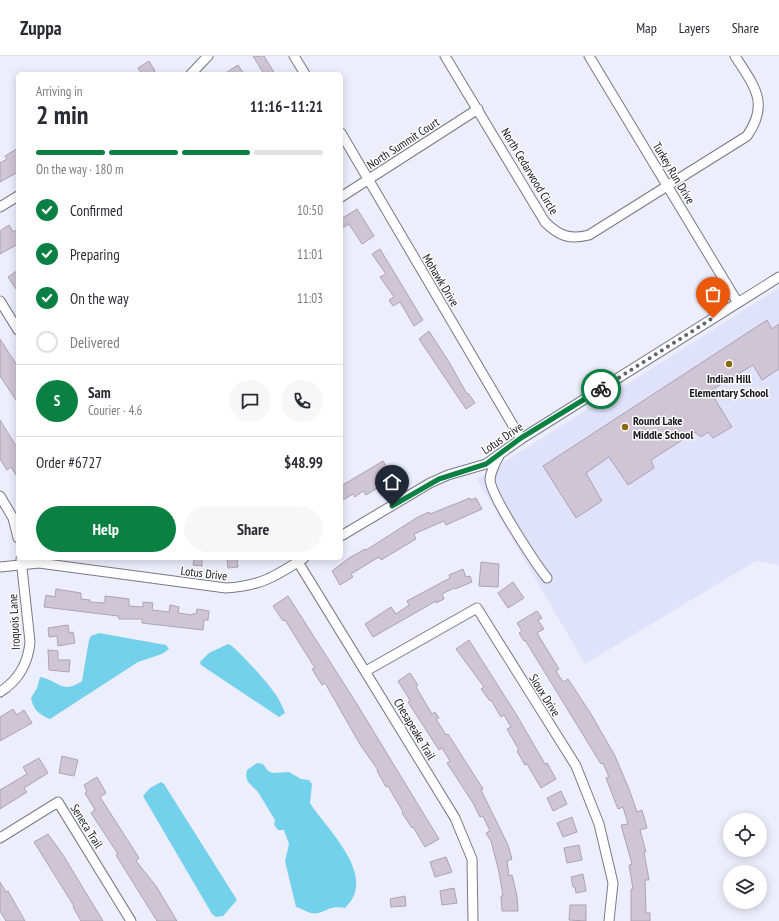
<!DOCTYPE html>
<meta charset="utf-8">
<style>
:root{--surface:#fff;--page:#f7f7f7;--text:#2b2b33;--muted:#7c7c81;--line:#e1e1e2;--accent:#0b8043}
body{margin:0;font-family:"PT Sans Narrow",sans-serif;background:var(--page);color:var(--text);height:100vh;display:flex;flex-direction:column;font-size:15px;white-space:nowrap}
*{box-sizing:border-box;margin:0}
p{font-size:13px;color:var(--muted)}
.icon{flex:none;width:22px;height:22px;fill:none;stroke:currentColor;stroke-width:2;stroke-linecap:round;stroke-linejoin:round}
.map{position:relative;flex:1;overflow:hidden}
.drawer{position:absolute;left:16px;top:16px;width:327px;height:488px;display:flex;flex-direction:column;background:var(--surface);border-radius:6px;box-shadow:0 2px 10px #0003}
.drawer>*{flex:none}
.buttons{position:absolute;left:723px;top:757px;display:grid;gap:8px}
.buttons a{display:grid;place-items:center;width:44px;height:44px;border-radius:50%;background:var(--surface);box-shadow:0 2px 10px #0003;font-size:20px}
.pin{position:absolute;display:grid;place-items:center;width:34px;height:34px;color:#fff;margin:-41px -17px;border-radius:50% 50% 50% 0;rotate:-45deg;box-shadow:0 0 4px #0007}
.pin .icon{rotate:45deg}
.courier{position:absolute;display:grid;place-items:center;width:40px;height:40px;margin:-20px;border:3px solid #0b8043;border-radius:50%;background:#fff;color:#222;box-shadow:0 1px 5px #0007}
.summary em{font-style:normal;font-weight:600}
.summary div{display:flex;flex-direction:column-reverse}
.summary{display:flex;align-items:center;justify-content:space-between;height:68px;padding:0 20px}
h1{font-size:26px;font-weight:600;line-height:30px}
.bar{display:grid;grid-template-columns:repeat(4,1fr);gap:6px 4px;align-content:center;height:48px;padding:0 20px}
.bar i{height:5px;border-radius:3px;background:var(--line)}
.bar .current{background:var(--accent)}
.bar p{grid-column:span 4}
.line{display:flex;align-items:center;gap:10px;padding:0 20px;border-top:1px solid var(--line)}
.line div{flex:1}
.round{display:grid;place-items:center;flex:none;width:42px;height:42px;border-radius:21px;background:var(--page)}
ol{padding:0 20px;list-style:none}
li{display:flex;align-items:center;gap:12px;height:44px}
li p{margin-inline-start:auto}
li .icon{padding:4px;border-radius:50%;background:var(--accent);color:#fff;stroke-width:4}
li:last-child{color:var(--muted)}
li i{width:22px;height:22px;border:2px solid var(--line);border-radius:50%}
.cta{display:flex;gap:8px;margin-top:auto;padding:8px 20px}
.cta a{flex:1;height:46px;border-radius:24px;background:var(--accent);color:#fff;font-size:16px;font-weight:600;line-height:46px;text-align:center}
.cta a+a{background:var(--page);color:var(--text)}
header{display:flex;align-items:center;gap:24px;box-sizing:border-box;height:56px;padding:0 20px;background:var(--surface);border-bottom:1px solid var(--line)}
header strong{font-size:19px}
nav{display:flex;gap:22px;margin-inline-start:auto;font-size:14px}
.map>svg:first-child{display:block}
.built{fill:#e0e1fa}
.water{fill:#73d1ec}
.building{fill:#d0c5d4;stroke:#ada3b1}
.lines{fill:none;stroke-linecap:round;stroke-linejoin:round}
.minor-casing{stroke:#787988;stroke-width:11}
.minor{stroke:#fff;stroke-width:9}
.done{stroke:#62626b;stroke-width:4;stroke-dasharray:0 7.2}
.route{stroke:#0b8043;stroke-width:5}
.poi-dot{fill:#8c6a0c;stroke:#fdfdfd;stroke-width:1.5}
.labels{text-anchor:middle;dominant-baseline:central;stroke-width:3;stroke-linejoin:round;paint-order:stroke}
.street-label{font-size:12px;fill:#17171d;stroke:#fdfdfd}
.poi-label{font-size:12px;font-weight:bold;fill:#17171d;stroke:#fdfdfd}
</style>
<header>
<strong>Zuppa</strong>
<nav><a>Map</a><a>Layers</a><a>Share</a></nav>
</header>
<div class="map">
<svg width="779" height="865" viewBox="0 0 779 865">
<rect width="100%" height="100%" fill="#edeefc"/>
<!-- built -->
<path class="built" d="M779 232V509L756 505 585 608 477 423Z"/>
<!-- water -->
<path class="water" d="M99 577 166 589 169 593 162 598 138 606 50 663C39 659 33 653 31 642L37 632 40 621C59 624 61 639 82 625L89 584 91 580Z
M228 588C234 589 268 627 273 635 278 641 282 649 285 657L279 661 201 609 200 606 209 597Z
M257 707 263 708 268 715 273 717 289 716 301 723 309 724 312 728 310 747C327 774 379 820 345 852 327 848 323 860 311 857 306 856 301 852 296 851L285 805 289 788 284 774H278L274 769 275 764 258 736 248 726 246 720 247 714Z
M161 726 164 728 237 844 223 860 216 861 212 858 143 740 150 732Z"/>
<!-- building -->
<path class="building" d="M253 0H264L275 18H264Z
M149 5 155 15 151 18H142L138 12Z
M238 9 244 18H224Z
M18 92V116L0 126V107L7 103 5 100Z
M357 153 374 180 362 188 349 168 341 173V163Z
M9 169 13 176 18 173V188L0 198V175Z
M380 193 423 264 414 270 400 246 393 250 389 244 394 241 380 221 386 218 372 198Z
M18 214V236L8 221Z
M767 264 772 273 779 268V313L762 324 753 309 710 335 732 371 713 382 708 376 701 381 695 376 651 404 654 412 628 429 609 401 586 417 602 445 576 462 543 410Z
M429 275 449 306 467 338 468 337 475 347 466 353 419 283Z
M0 283 18 311V347L0 320Z
M0 364 18 393V422L11 411 7 414 0 403Z
M383 405 389 415 382 420 386 427 366 439 363 435 355 441 353 438 341 445V430Z
M470 442 471 444 476 442 482 453 446 469 444 465 414 478 416 483 381 504 379 501 351 518 353 521 340 529 332 515 349 502 365 493 366 494 418 461 429 456 430 458Z
M194 502H202V510L193 509Z
M227 502H237L238 511 228 512Z
M481 506 499 508 498 531 479 530Z
M463 513 466 521 470 520 472 526 455 533 454 532 442 538 444 543 436 547V545L373 581 365 568 391 551 396 558 409 549 407 545 450 522 449 519Z
M513 526 524 542 508 552 498 537Z
M56 533 81 537V543L90 544V546L105 547V540L114 541 129 543V550L143 551V546L153 547 152 554 169 556 170 549 179 551 178 557 192 559V558H196L197 553 209 555 208 564H204L203 574 142 567V563H119L118 560 44 551 46 539 55 541Z
M288 540 355 645 439 783 425 791 413 771 412 772 402 757 403 756 388 730 386 731 377 715 378 714 361 690 325 627 322 629 312 613 315 612 285 564 283 565 273 550Z
M537 555 542 562 538 564 544 573 537 577 559 613 556 615 563 626 568 623 591 658 615 700 629 733 637 756 642 754 647 772 640 774 646 796H644L649 824H645L646 857H650V865H631V833H633L629 809 632 808 621 769 628 768 623 751 618 753 606 722 609 721 603 707 601 708 525 584 524 585 519 577 522 575 517 567Z
M68 569 69 577 73 576 75 587 58 590 57 580 49 581 48 572Z
M469 584 516 658 545 708 547 707 556 723 541 732 527 708 525 709 517 695 519 694 507 673 511 671 504 659 501 661 491 644 490 645 481 633 484 631 456 593Z
M48 594 58 595V604H70L69 616 49 614Z
M410 617 418 629 416 631 432 658 435 656 439 662 436 663 446 679 448 678 483 733 481 734 508 789 512 803 507 805 509 820 512 819 517 840 518 855H502L501 840H503L499 816 491 785 486 777 490 775 483 760 480 761 473 747 447 707 450 705 442 692 439 694 408 646 410 644 398 625Z
M13 653 17 659 24 654 32 667 0 685V661Z
M62 700 78 704 74 720 59 717Z
M39 702 48 717 24 732 27 736 0 753V734L27 718 23 711Z
M97 721 106 737 100 741 139 802 136 805 156 830 177 865H157L116 799 118 798 91 757 95 754 85 737 87 736 84 729Z
M561 735 567 748 553 755 547 742Z
M572 761 577 776 563 781 557 767Z
M48 778 63 799 103 865H81L73 851 74 850 34 786Z
M579 789 582 804 567 807 564 792Z
M446 801 452 816 435 821 430 806Z
M583 818 586 835 576 837 575 831H573L571 821Z
M0 826 6 836 8 835 25 865H6L0 855Z
M454 832 457 847 442 849 440 835Z
M405 840 406 850 391 851 390 843Z
M570 849H586V865L569 864Z"/>
<g class="lines">
<!-- minor casing -->
<g class="minor-casing">
<path id="minor" d="M294 0 305 18
M445 0 545 166C559 180 570 184 589 179L747 80C770 47 754 30 735 0
M589 0 738 247
M191 18 208 0
M341 77 521 383
M341 141 478 53
M0 151 18 140
M0 245 18 274
M499 400C495 407 491 415 490 423 490 439 536 508 547 522
M0 440 13 462 18 482
M341 480 430 427 448 419 486 408 521 383 779 221
M298 506 455 762 472 803 473 865
M0 511 39 507 226 532C261 530 276 520 304 502
M366 615 477 552 576 710 599 768 613 827 609 865
M0 636C19 624 28 608 30 586L21 503
M0 782 58 746 131 865"/>
</g>
<!-- minor -->
<use href="#minor" class="minor"/>
</g>
<g class="lines">
<!-- done -->
<path class="done" d="M601 333 713 262"/>
<!-- route -->
<path class="route" d="M392 450 439 423 486 408 521 382 601 333"/>
</g>
<!-- markers -->
<g class="poi-dot">
<circle cx="729" cy="308" r="4"/>
<circle cx="625" cy="371" r="4"/>
</g>
<g class="labels">
<!-- street labels -->
<g class="street-label">
<text transform="translate(403 87) rotate(-33)">North Summit Court</text>
<text transform="translate(530 115) rotate(59)">North Cedarwood Circle</text>
<text transform="translate(674 117) rotate(59)">Turkey Run Drive</text>
<text transform="translate(441 224) rotate(59)">Mohawk Drive</text>
<text transform="translate(502 382) rotate(-34)">Lotus Drive</text>
<text transform="translate(204 517) rotate(7)">Lotus Drive</text>
<text transform="translate(14 566) rotate(-93)">Iroquois Lane</text>
<text transform="translate(545 639) rotate(58)">Sioux Drive</text>
<text transform="translate(415 673) rotate(59)">Chesapeake Trail</text>
<text transform="translate(87 770) rotate(58)">Seneca Trail</text>
</g>
<!-- poi labels -->
<g class="poi-label">
<text x="729" y="322">Indian Hill<tspan x="729" dy="14">Elementary School</tspan></text>
<text x="633" y="364" text-anchor="start">Round Lake<tspan x="633" dy="14">Middle School</tspan></text>
</g>
</g>
</svg>
<div class="buttons">
<a><svg class="icon" aria-label="locate" viewBox="0 0 24 24"><circle cx="12" cy="12" r="6"/><path d="M12 2v4M12 18v4M2 12h4M18 12h4"/></svg></a>
<a><svg class="icon" aria-label="layers" viewBox="0 0 24 24"><path d="M12 4l9 5-9 5-9-5zM3 14l9 5 9-5"/></svg></a>
</div>
<div class="pin" style="left:713px;top:262px;background:#ea580c"><svg class="icon" aria-label="bag" viewBox="0 0 24 24"><path d="M5 8h14l-1 12H6zM9 8a3 3 0 0 1 6 0"/></svg></div>
<div class="pin" style="left:392px;top:450px;background:#1f2937"><svg class="icon" aria-label="home" viewBox="0 0 24 24"><path d="M3 11l9-7 9 7M6 9v11h12V9"/></svg></div>
<div class="courier" style="left:601px;top:333px"><svg class="icon" aria-label="bike" viewBox="0 0 24 24"><circle cx="6" cy="16" r="4"/><circle cx="18" cy="16" r="4"/><path d="M6 16l4-8h5l3 8M10 8l3 8H6M13 5h3"/></svg></div>
<section class="drawer">
<div class="summary"><div><h1>2 min</h1><p>Arriving in</p></div><em>11:16–11:21</em></div>
<div class="bar"><i class="current"></i><i class="current"></i><i class="current"></i><i></i><p>On the way · 180 m</p></div>
<ol>
<li><svg class="icon" aria-label="check" viewBox="0 0 24 24"><path d="M5 12l5 5 9-10"/></svg>Confirmed<p>10:50</p></li>
<li><svg class="icon" aria-label="check" viewBox="0 0 24 24"><path d="M5 12l5 5 9-10"/></svg>Preparing<p>11:01</p></li>
<li><svg class="icon" aria-label="check" viewBox="0 0 24 24"><path d="M5 12l5 5 9-10"/></svg>On the way<p>11:03</p></li>
<li><i></i>Delivered</li>
</ol>
<div class="line" style="height:72px"><b class="round" style="background:var(--accent);color:#fff">S</b><div><b>Sam</b><p>Courier · 4.6</p></div><a class="round"><svg class="icon" aria-label="chat" viewBox="0 0 24 24"><path d="M4 5h16v11H9l-5 4z"/></svg></a><a class="round"><svg class="icon" aria-label="phone" viewBox="0 0 24 24"><path d="M5 4h4l2 5-3 2q2 4 5 5l2-3 5 2v4C11 20 4 13 5 4z"/></svg></a></div>
<div class="line" style="height:52px"><div>Order #6727</div><b>$48.99</b></div>
<div class="cta"><a>Help</a><a>Share</a></div>
</section>
</div>
